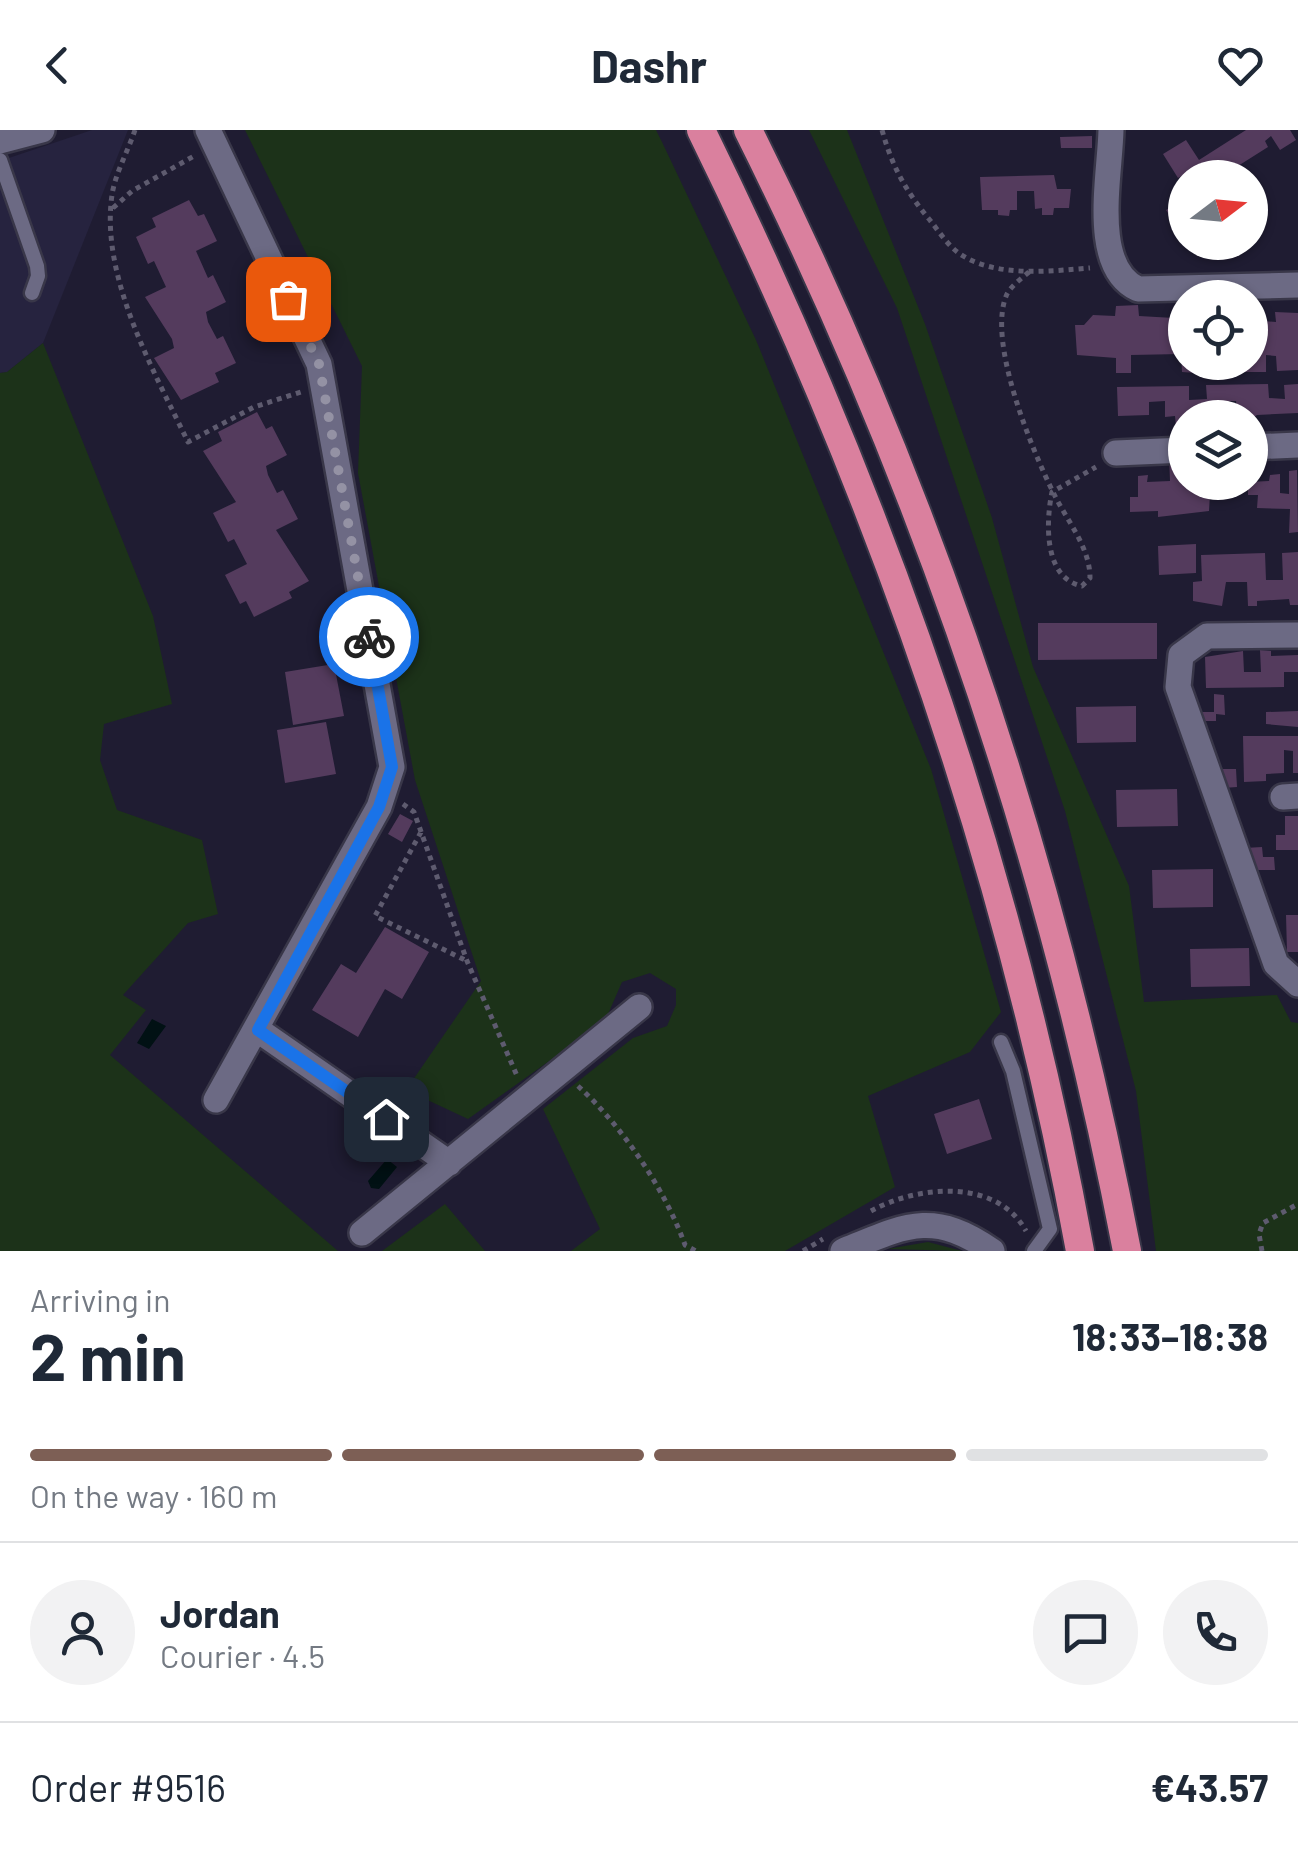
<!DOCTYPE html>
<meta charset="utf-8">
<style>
:root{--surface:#fff;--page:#f2f2f3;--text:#1f2937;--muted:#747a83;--line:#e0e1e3;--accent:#7d5f55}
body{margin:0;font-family:Barlow,sans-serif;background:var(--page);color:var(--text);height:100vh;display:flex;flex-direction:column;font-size:38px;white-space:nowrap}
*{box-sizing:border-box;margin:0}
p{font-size:32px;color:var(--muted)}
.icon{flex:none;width:55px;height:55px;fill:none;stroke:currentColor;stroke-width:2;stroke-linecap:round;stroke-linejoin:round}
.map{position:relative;height:1121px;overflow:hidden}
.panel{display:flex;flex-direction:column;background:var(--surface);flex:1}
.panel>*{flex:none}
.needle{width:65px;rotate:74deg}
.controls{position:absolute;left:1168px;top:30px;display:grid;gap:20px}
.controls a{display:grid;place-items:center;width:100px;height:100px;border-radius:50%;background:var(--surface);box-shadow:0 2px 8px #0004;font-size:50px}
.pin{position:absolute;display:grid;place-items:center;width:85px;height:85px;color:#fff;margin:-42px;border-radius:20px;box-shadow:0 5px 15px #0006}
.courier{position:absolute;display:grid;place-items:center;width:100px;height:100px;margin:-50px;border:8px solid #1a73e8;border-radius:50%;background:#fff;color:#222;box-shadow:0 2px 12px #0007}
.overview em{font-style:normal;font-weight:700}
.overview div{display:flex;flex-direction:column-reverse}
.overview{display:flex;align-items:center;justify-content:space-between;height:170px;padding:0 30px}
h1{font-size:65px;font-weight:700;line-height:75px}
.bar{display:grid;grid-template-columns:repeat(4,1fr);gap:15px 10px;align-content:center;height:120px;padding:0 30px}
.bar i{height:12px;border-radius:8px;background:var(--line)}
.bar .current{background:var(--accent)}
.bar p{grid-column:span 4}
.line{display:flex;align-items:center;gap:25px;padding:0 30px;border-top:2px solid var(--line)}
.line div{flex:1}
.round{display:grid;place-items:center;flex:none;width:105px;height:105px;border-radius:52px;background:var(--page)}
header{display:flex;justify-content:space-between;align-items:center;height:130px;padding:0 30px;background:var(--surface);font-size:45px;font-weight:700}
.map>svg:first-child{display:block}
.built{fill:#26233f}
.green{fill:#1c3219}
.water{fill:#011114}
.building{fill:#543b5d}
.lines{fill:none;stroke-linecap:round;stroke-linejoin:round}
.service-casing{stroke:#393749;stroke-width:19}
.minor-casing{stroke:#393749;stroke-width:30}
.tertiary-casing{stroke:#393749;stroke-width:30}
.trunk-casing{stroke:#393749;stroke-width:32}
.path{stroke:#5e5b6f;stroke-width:5;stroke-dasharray:5 5;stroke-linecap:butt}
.service{stroke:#6c6a84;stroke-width:14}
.minor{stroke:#6c6a84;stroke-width:25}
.tertiary{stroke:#6c6a84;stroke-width:25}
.trunk{stroke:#da809e;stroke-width:28}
.done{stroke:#9492a4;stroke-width:10;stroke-dasharray:0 18}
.route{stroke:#1a73e8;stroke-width:12}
</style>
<header><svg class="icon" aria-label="back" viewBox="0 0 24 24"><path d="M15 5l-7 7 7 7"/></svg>Dashr<svg class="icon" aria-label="heart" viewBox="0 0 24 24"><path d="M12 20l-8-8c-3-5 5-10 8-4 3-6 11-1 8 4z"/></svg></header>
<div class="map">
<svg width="1298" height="1121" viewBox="0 0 1298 1121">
<rect width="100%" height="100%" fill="#1f1c32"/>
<!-- built -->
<path class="built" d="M92 0H128L43 213 7 242 0 243V31Z"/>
<!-- green -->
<path class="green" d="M245 0H656L662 12 756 210 931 639 1001 882 970 922 868 966 895 1057 785 1121H571L600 1099 543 979 633 908 667 896 676 875V859L650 843 622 852 605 891 468 989 406 960 481 851 415 650 358 343 362 236Z
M809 0H847L925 194 992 388 1033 537 1129 756 1144 872 1277 865 1291 892 1298 893V1121H1156L1136 961 1065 681 897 178Z
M43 213 153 486 172 574 104 594 100 630 117 680 202 710 218 784 188 793 123 865 146 880 110 925 338 1121H0V243L7 242Z
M445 1074 485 1121H382Z
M928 1112 962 1121 887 1119Z"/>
<!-- water -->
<path class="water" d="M152 889 166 896 149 919 137 913Z
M387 1029 397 1037 379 1059 371 1058 368 1051Z"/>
<!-- building -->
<path class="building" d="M1246 0H1290L1296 10 1280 20 1271 6 1265 11 1268 17 1219 48 1185 44 1178 48 1163 24 1186 10 1199 30Z
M1092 6V18H1061L1060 7Z
M1054 45 1057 59H1071L1069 78H1054L1053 85H1042V78L1035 79 1034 61H1017V80H1010L1009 86 998 85V80H982L980 47Z
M1185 68V101L1181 103 1166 80Z
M189 70 198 86 204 84 217 111 196 121 208 148 213 145 226 172 206 182 208 192 217 209 223 206 236 233 215 243 219 252 181 270 154 228 174 218 172 209 145 167 166 157 154 131 148 134 136 107 156 97 152 88Z
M1138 175 1139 186 1174 188V194H1185V232H1196V243L1182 242 1181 224 1131 225V243H1116V228L1077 225 1075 195H1084L1093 185 1115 186 1116 176Z
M1275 182 1298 183V240L1277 241 1276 226 1266 225V242H1236V232H1250V190L1276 192Z
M1268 254 1269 268 1285 269 1284 255 1298 254V283L1257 285 1250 290 1238 288 1236 271H1229V288H1185V297H1176L1175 286 1165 287V271L1149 272V285L1118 286 1117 257 1189 256V270L1207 269 1206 255Z
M257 282 266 299 272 296 287 325 266 336 268 345 277 363 283 360 298 389 276 400 309 451 289 462 292 468 254 487 246 471 240 474 225 445 247 434 234 409 228 412 213 383 236 372 203 321 222 311 218 302Z
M1169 327H1184V351L1201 352 1200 363 1210 364 1209 381 1158 387V381L1130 382V367H1138V346L1148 345 1147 352 1170 351Z
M1297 340 1298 402 1289 403 1290 379 1257 378 1258 365H1248V352L1269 351 1270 345 1280 344V363L1289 364V341Z
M1196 414V443L1159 445 1158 416Z
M1298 422V475H1290L1289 469 1257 471V476H1248L1247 452H1226L1222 476 1193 471V452L1202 451 1201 425 1265 423 1266 450H1283L1282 423Z
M1038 493H1157V529L1038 530Z
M1260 520 1271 521V526L1298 525V542H1284V557L1206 558 1205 527 1243 521 1244 542H1261Z
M334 534 344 586 293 595 285 542Z
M1214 564 1224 565 1225 585 1216 584V591H1198L1196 582H1214Z
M1136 576V612L1077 613 1076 577Z
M1298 581V597L1266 594V582Z
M326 592 336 644 285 653 277 600Z
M1243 606H1298V643H1293V621L1284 620V643L1266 644V651L1244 652Z
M1214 639H1236L1237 657 1223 658Z
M1177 659 1178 696 1117 697 1116 660Z
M400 684 413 691 402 712 388 704Z
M1285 686H1298V720H1276V705H1285Z
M1262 717 1263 727H1274L1275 740H1246L1245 718Z
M1213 739V777L1153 778 1152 740Z
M1286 785H1298V822H1287Z
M385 797 429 822 402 869 385 859 358 907 312 880 341 834 356 843Z
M1249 818 1250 856 1191 857 1190 819Z
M979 969 992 1009 947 1024 934 984Z"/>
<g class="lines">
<!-- service casing -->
<g class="service-casing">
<path id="service" d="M0 30 37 136 38 146 32 163
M1001 912 1013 941 1050 1099 1034 1121"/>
</g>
<!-- minor casing -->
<g class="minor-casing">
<path id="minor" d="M208 0 319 234 392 637 379 677 216 970
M1111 0C1110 46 1090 137 1138 159L1298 155
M0 11 42 0
M1250 317 1298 315
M1116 323 1185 320
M1298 505 1207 506 1181 525 1178 557 1276 834 1298 854
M1283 667 1298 666
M258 900 449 1033
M362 1103 639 877"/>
</g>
<!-- tertiary casing -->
<g class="tertiary-casing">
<path id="tertiary" d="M843 1121C904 1096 932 1079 992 1121"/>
</g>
<!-- trunk casing -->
<g class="trunk-casing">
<path id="trunk" d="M701 0C876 356 1009 730 1080 1121
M748 0C926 356 1052 730 1127 1121"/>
</g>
<!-- path -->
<path class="path" d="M135 0C128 21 115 44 112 65 100 147 154 241 188 312L254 277 301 262
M882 0C892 36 905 60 929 89 938 100 948 116 960 124 996 148 1050 141 1090 138
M113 78 132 61 194 26
M1029 142C1022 148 1011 156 1007 164 986 210 1032 320 1054 364 1067 391 1090 417 1090 448L1082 456C1043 448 1046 391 1052 362L1096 337
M403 674 414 682 467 831 518 948
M421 702 375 786 465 830
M578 956C622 996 665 1059 685 1115L696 1121
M871 1081C918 1055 997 1048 1026 1101
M803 1121 823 1109
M1262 1121 1259 1104 1263 1093 1298 1074"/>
<!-- service -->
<use href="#service" class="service"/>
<!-- minor -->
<use href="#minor" class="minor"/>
<!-- tertiary -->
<use href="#tertiary" class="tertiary"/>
<!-- trunk -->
<use href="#trunk" class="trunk"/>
</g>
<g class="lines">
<!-- done -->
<path class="done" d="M288 169 319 234 369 507"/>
<!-- route -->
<path class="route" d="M369 507 392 637 379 677 258 900 386 989"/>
</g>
</svg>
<div class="controls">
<a><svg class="needle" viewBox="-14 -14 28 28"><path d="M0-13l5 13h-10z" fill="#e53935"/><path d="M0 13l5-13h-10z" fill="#747a83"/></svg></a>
<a><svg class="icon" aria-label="locate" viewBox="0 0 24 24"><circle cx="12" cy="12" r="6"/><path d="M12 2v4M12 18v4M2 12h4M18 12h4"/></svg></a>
<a><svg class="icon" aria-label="layers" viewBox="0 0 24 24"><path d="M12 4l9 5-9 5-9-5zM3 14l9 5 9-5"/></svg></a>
</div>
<div class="pin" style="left:288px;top:169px;background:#ea580c"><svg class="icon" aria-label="bag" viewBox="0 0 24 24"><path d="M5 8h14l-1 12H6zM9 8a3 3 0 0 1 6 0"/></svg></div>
<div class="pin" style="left:386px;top:989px;background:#1f2937"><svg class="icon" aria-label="home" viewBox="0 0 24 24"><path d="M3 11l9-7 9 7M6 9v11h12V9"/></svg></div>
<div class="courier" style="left:369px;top:507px"><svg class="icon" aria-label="bike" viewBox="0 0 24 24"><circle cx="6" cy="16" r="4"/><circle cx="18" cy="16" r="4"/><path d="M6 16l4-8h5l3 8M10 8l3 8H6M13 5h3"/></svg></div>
</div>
<section class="panel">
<div class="overview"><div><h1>2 min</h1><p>Arriving in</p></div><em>18:33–18:38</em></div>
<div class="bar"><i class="current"></i><i class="current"></i><i class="current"></i><i></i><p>On the way · 160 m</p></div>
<div class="line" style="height:180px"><a class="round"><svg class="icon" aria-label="person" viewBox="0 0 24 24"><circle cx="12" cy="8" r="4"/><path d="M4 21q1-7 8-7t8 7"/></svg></a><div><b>Jordan</b><p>Courier · 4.5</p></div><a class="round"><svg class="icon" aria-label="chat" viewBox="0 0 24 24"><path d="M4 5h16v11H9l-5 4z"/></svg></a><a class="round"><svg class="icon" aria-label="phone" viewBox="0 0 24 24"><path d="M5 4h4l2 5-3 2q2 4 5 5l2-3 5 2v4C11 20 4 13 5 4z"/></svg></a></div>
<div class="line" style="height:130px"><div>Order #9516</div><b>€43.57</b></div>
</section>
